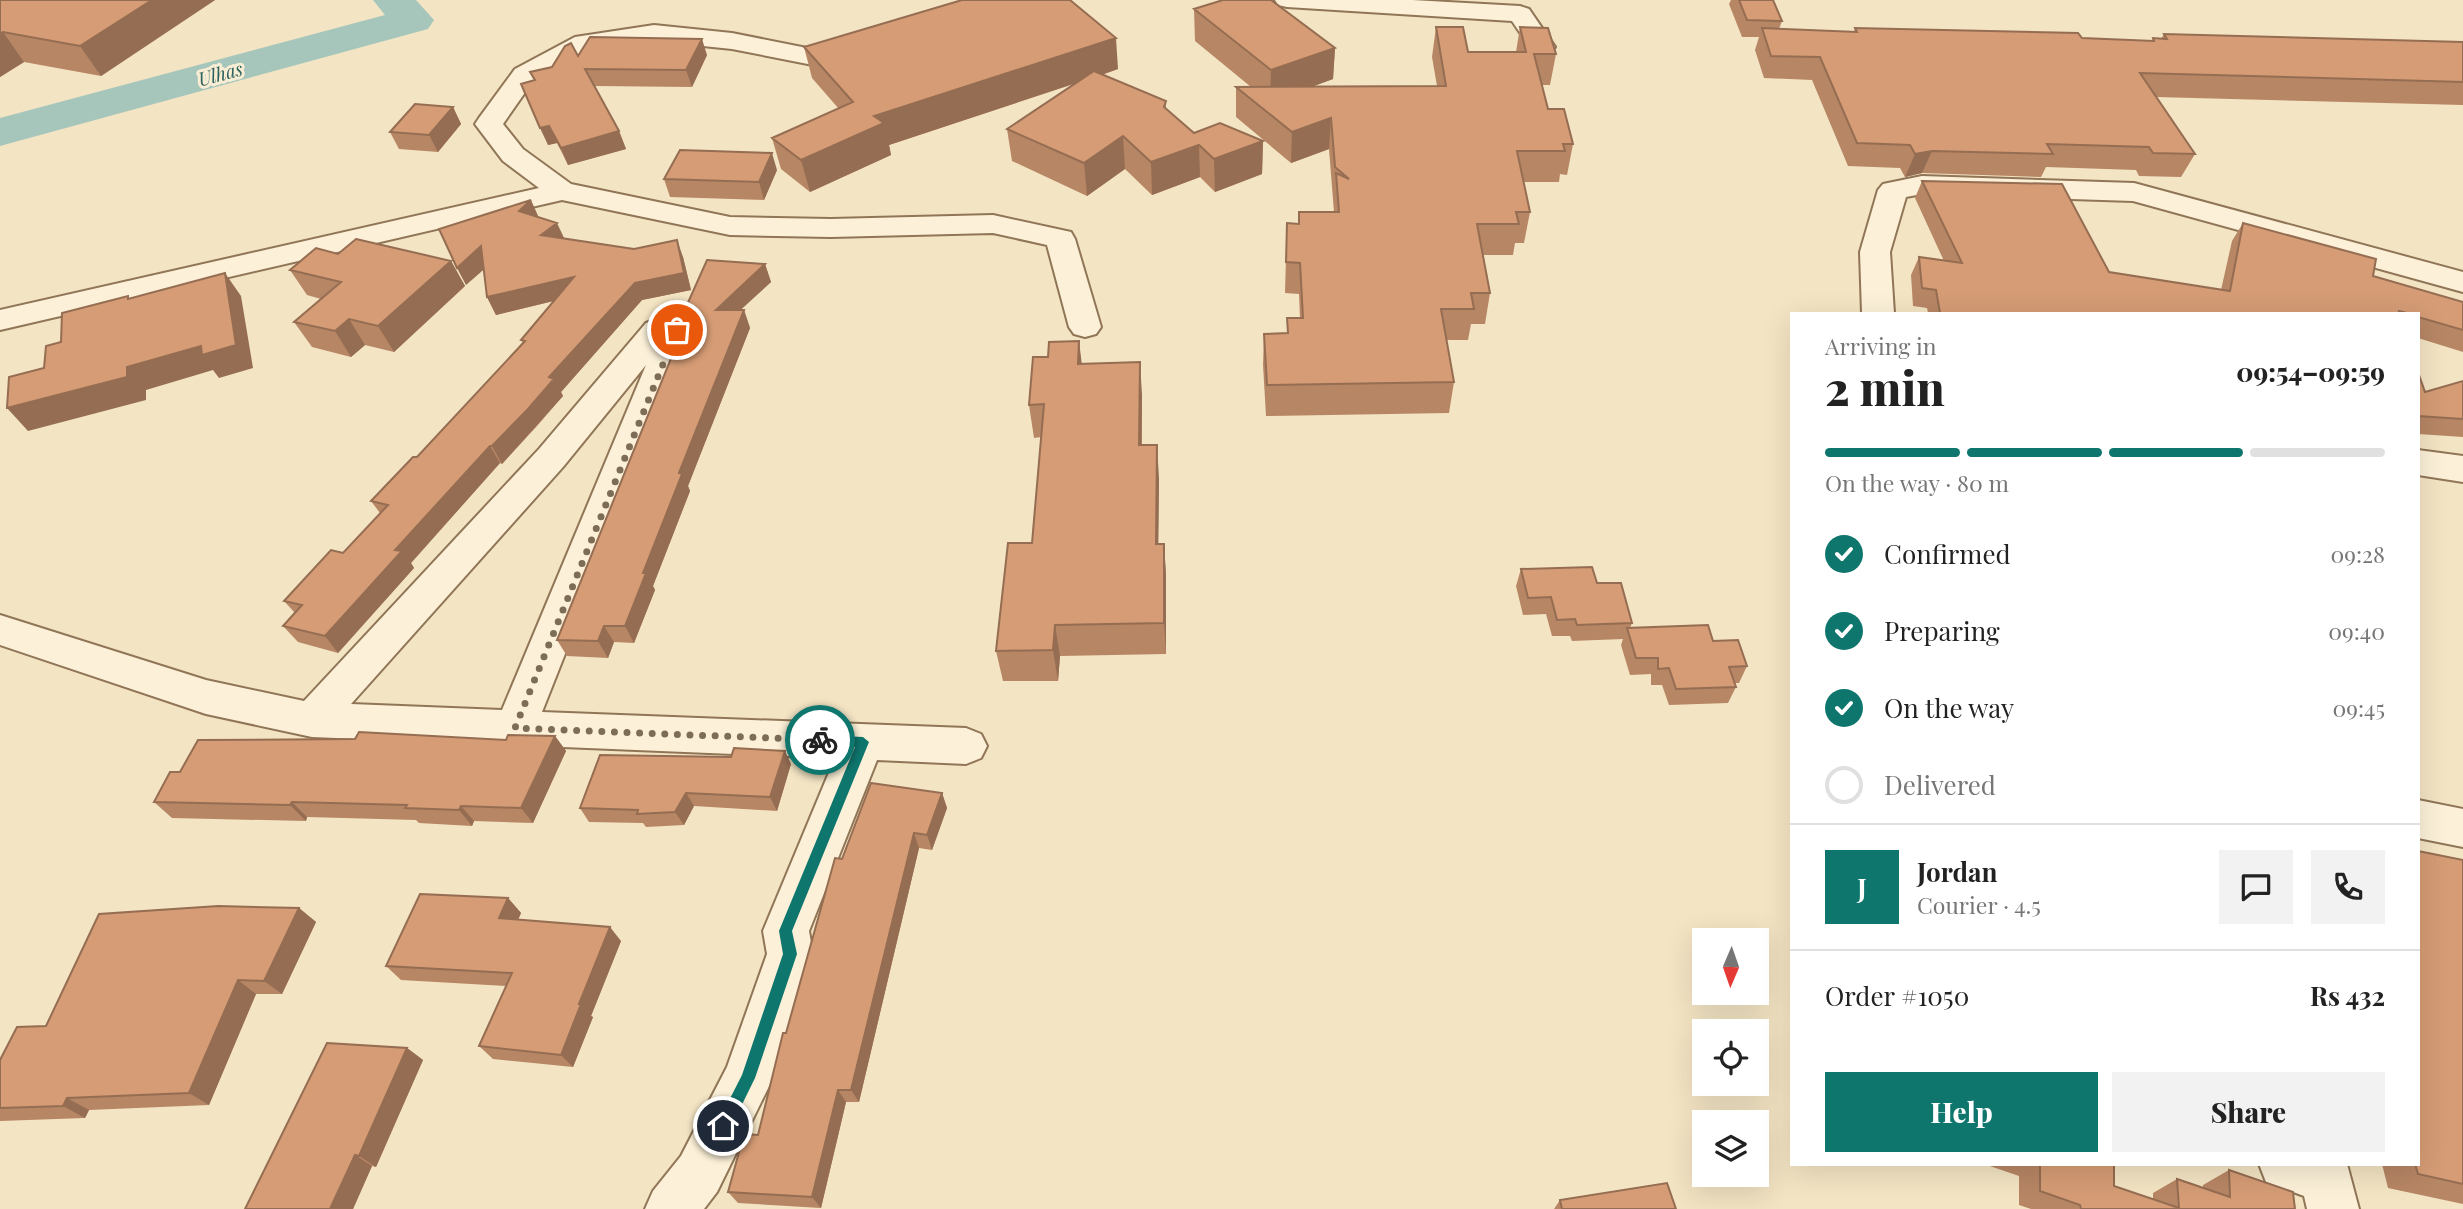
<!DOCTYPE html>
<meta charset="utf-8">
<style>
:root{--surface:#fff;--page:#f2f2f2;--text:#222;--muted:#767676;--line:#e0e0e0;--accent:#0f766e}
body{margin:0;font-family:"Playfair Display",serif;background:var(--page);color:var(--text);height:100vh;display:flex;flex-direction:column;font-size:26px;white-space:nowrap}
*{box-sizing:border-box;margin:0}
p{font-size:23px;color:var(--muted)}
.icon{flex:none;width:38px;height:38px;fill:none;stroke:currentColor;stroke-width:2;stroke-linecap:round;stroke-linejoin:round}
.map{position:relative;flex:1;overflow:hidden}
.panel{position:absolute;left:1790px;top:312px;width:630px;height:854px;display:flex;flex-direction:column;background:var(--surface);border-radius:0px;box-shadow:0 7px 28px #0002}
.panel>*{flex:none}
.needle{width:46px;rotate:182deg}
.tools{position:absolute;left:1692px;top:928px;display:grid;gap:14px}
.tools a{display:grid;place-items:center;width:77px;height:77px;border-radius:0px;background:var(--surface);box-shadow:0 7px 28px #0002;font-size:35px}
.pin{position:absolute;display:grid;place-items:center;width:60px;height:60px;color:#fff;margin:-30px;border:4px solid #fff;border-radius:50%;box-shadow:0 2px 7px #0007}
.courier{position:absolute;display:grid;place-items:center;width:70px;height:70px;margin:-35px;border:5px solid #0f766e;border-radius:50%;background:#fff;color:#222;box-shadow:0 2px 9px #0007}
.head em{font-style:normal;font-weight:800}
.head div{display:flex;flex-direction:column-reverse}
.head{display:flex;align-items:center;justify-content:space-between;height:119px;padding:0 35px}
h1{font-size:46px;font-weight:800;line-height:52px}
.bar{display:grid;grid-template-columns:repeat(4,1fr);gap:10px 7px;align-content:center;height:84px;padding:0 35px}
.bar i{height:9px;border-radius:5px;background:var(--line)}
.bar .on{background:var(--accent)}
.bar p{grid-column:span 4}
.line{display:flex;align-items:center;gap:18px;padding:0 35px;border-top:2px solid var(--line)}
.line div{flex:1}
.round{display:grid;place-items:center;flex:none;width:74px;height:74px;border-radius:0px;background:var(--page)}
ol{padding:0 35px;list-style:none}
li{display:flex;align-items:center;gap:21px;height:77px}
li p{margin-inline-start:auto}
li .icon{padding:7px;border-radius:50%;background:var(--accent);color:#fff;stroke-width:4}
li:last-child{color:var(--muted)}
li i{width:38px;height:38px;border:4px solid var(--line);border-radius:50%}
.button{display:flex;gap:14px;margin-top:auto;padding:14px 35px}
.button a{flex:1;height:80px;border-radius:0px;background:var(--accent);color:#fff;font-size:28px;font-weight:800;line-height:80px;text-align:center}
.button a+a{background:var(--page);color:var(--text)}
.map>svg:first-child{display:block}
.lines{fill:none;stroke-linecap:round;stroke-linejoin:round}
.river{fill:#a6c6bc;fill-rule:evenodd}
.minor-casing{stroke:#907557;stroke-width:4}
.minor{fill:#fcf1d8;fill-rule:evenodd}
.wall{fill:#b78665}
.shaded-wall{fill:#956d52}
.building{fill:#d59c75;stroke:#956d52;stroke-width:2}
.route{fill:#0f766e}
.done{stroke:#7d6d57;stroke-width:7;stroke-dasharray:0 12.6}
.labels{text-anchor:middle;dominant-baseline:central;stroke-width:6;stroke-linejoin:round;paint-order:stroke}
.far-water-label{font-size:19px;font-style:italic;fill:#2b605c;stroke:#f9eed4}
</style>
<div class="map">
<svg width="2463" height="1209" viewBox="0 0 2463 1209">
<rect width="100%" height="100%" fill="#f3e4c3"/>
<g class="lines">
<!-- river -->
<path class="river" d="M373 0H416L434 20 428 29 0 146V118L385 15Z"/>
<!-- minor casing -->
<g class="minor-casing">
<path id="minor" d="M1275 0H1412L1520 6 1529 9 1555 47 1551 52 1542 55 1533 52 1512 21 1287 7 1278 5Z
M654 25 732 33 817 50 855 38 864 41 868 46 864 51 818 66 732 49 654 41 591 49 533 81 503 124 523 149 571 184 730 217 831 219 993 215 1071 232 1075 239 1101 327 1096 334 1085 337 1074 334 1069 327 1047 245 993 233 831 237 730 235 562 200 0 330V310L539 188 503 161 475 124 479 118 515 69 575 37Z
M1922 176 2134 183 2463 272V292L2133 201 1922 194 1906 197 1890 252 1894 313H1862L1860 252 1878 190 1883 184Z
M657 319 688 323 693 330 542 712 966 728 981 734 987 746 981 758 966 764 877 760 809 931 813 954 773 1078 717 1192 704 1209H645L653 1191 681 1156 727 1067 767 954 763 931 835 758 312 737 206 714 0 645V615L206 680 304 701 539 449 646 323ZM646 365 502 710 351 704 563 467Z
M2418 450 2463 456V482L2418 475Z
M2418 800 2463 809V847L2418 838Z
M2259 1164H2347L2359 1209H2307L2304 1196 2266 1182Z"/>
</g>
<!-- minor -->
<use href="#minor" class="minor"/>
</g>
<!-- wall -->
<path class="wall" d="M0 0H215L101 76 24 62 0 77Z
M1731 0H1773L1782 21 1779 29 1854 32 1855 28 2152 41 2153 38 2161 39 2164 34 2463 42V105L2156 97 2195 154 2181 177 2139 176 2136 170 2046 167 2041 177 1922 173 1905 177 1900 168 1848 166 1812 80 1764 78 1755 50 1759 37H1742L1729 4Z
M1194 9 1335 48 1333 79 1314 86H1437L1432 57 1436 27 1468 52H1516L1520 27 1556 54 1550 85H1542L1548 109 1573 144 1567 175 1560 174 1559 182H1523L1530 212 1524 243H1515L1513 255H1483L1490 293 1485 324H1471L1468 340H1446L1454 382 1449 413 1266 416 1263 365 1264 334 1287 333V318H1300L1299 294 1285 293 1287 223 1298 224 1299 212H1334L1329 149 1291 163 1236 117V87H1251L1195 41Z
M804 47 1118 69 1102 75 1166 101V109L1194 133 1263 141 1262 174 1215 192 1200 177 1152 195 1125 169 1087 196 1012 161 1007 129 1077 83 889 145 891 155 810 192 781 169 772 138 839 109 812 78Z
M707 55 692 87 595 86 619 131 626 149 568 165 557 143 548 145 534 80 530 72 552 67 578 56Z
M453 107 461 124 438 152 399 149 390 132Z
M777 170 764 200 670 197 664 179Z
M1922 181 2109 272 2221 290 2232 241 2243 223 2373 276 2463 302V352L2418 338V313H1928L1927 308 1913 306 1911 275 1919 257 1944 261 1915 198Z
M539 218 564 239 683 257 691 290 642 300 561 392 563 396 537 426 502 464 500 463 411 563 414 568 338 653 298 642 283 626 295 613 284 601 343 553 380 513 371 501 417 457 523 343 521 340 554 301 496 315 487 297 484 269 466 285Z
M338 254 451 261 465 286 394 352 365 345 351 357 312 347 294 322 321 299 307 295 290 270Z
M765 264 771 282 740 310H744L750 328 688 486 690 491 653 586 655 590 634 643 614 642 608 658 567 656 557 640Z
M1079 341 1081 364 1142 395V445L1159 478 1158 544H1164L1166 575V654L1060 656 1058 681H1003L996 651 1032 543 1041 437 1034 438 1029 405 1048 357Z
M2418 372 2425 392 2463 381V437L2418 434Z
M1521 569 1597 583 1632 623 1630 628 1713 641 1747 666 1739 683H1734L1736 687 1728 703 1669 705 1662 685H1651V674L1630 675 1621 645 1623 639 1572 641 1570 636H1552L1546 614 1523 615 1516 586Z
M555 736 566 751 533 823 474 821 472 826 419 823 416 820 307 817 306 821 172 818 154 802 180 772Z
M791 764 777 811 694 806 684 825 646 827 643 823 589 822 580 808Z
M942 793 947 808 932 850 919 848 859 1102H846L821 1208 738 1203 728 1192 758 1135 786 1033 842 859Z
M2463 860V1204L2388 1188 2382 1164H2418Z
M508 898 521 913 518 920 621 941 591 1016 593 1017 573 1067 493 1059 479 1046 506 986 401 980 386 966Z
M299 908 316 922 282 994H256L209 1105 89 1110 85 1118 0 1121V1060Z
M407 1048 423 1060 376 1167 372 1166 353 1209H245Z
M1984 1164H2114V1186L2153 1199V1193L2177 1179 2203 1188V1185L2229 1170 2295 1209H2031L2019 1205V1176Z
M1560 1200 1676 1209H1554Z"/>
<!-- shaded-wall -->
<path class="shaded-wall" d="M152 0H215L101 76 80 46Z
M3 32 24 62 0 77V34Z
M1116 38 1118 69 889 145 891 155 810 192 801 160 874 116Z
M702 39 707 55 692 87 686 70Z
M1335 48 1333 79 1270 102 1271 70Z
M453 107 461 124 438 152 429 135Z
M1331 118 1329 149 1291 163 1292 132Z
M549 126 557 143 548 145 540 128Z
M619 131 626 149 568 165 561 148Z
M1123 136 1125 169 1087 196 1084 163Z
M1263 141 1262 174 1215 192 1214 159Z
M1199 145 1200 177 1152 195 1151 162Z
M1932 151 1922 173 1905 177 1915 154Z
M772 153 777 170 764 200 759 182Z
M531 200 539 218 519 211Z
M557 223 565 240 541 235Z
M677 240 683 257 691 290 642 300 561 392 563 396 502 464 492 446 549 377 635 283Z
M481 246 490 264 466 285 457 268Z
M451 261 465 286 394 352 378 326Z
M765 264 771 282 722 327 716 310Z
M225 273 241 296 253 368 219 378 213 370 146 390V400L28 431 7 408 127 367Z
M574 277 582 294 496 315 487 297Z
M744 310 750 328 688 486 690 491 653 586 655 590 634 643 625 626 643 573 679 473Z
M349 319 365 345 351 357 335 331Z
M1079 341 1083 374 1078 364Z
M1140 362 1142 395 1141 478 1139 445Z
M1157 445 1159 478 1158 576 1156 544Z
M490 446 500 463 411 563 414 568 338 653 325 636 395 550Z
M1164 544 1166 575V654L1164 623Z
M1055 625 1060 656 1058 681 1053 650Z
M604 626 614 642 608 658 598 641Z
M555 736 566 751 533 823 521 808Z
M785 751 791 764 777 811 770 797Z
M686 793 694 806 684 825 675 812Z
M942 793 947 808 932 850 927 835Z
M292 802 307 817 306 821 290 805Z
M461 806 474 821 472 826 459 810Z
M914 833 919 848 859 1102 851 1090Z
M508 898 521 913 512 933 499 918Z
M299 908 316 922 282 994 264 981Z
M610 927 621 941 591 1016 593 1017 573 1067 561 1055 579 1004Z
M238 980 256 994 209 1105 189 1093Z
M407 1048 423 1060 376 1167 359 1156Z
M838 1090 846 1102 821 1208 812 1197Z
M67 1098 89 1110 85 1118 63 1106Z
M355 1155 372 1166 353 1209H330Z"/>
<!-- building -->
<path class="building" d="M0 0H152L80 46 3 32 0 34Z
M962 0H1070L1116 38 874 116 884 123 801 160 772 138 853 102 804 47Z
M1223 0H1271L1335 48 1271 70 1194 9Z
M1739 0H1773L1782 21 1747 20Z
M1436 27H1463L1468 52H1526L1520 27 1548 28 1556 54H1534L1548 109H1564L1573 144H1563L1565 151H1517L1530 212H1516L1519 224H1477L1490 293H1471L1474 309H1441L1454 382 1267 385 1264 334 1288 333 1287 318H1303L1300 263 1286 262 1287 223 1299 224V212H1339L1336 173 1349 179 1335 167 1331 118 1292 132 1236 87 1446 86Z
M1762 28 1857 32 1855 28 2078 33 2082 38 2154 41 2153 38 2167 39 2164 34 2463 42V82L2140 73 2195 154 2153 153 2149 147 2047 144 2053 154 1932 151 1915 154 1910 145 1857 143 1820 57 1771 56Z
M590 37 702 39 686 70 585 69 619 131 561 148 549 126 540 128 521 84 535 80 530 72 552 67 565 46 571 43 578 56Z
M1094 71 1166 101 1164 107 1194 133 1220 123 1263 141 1214 159 1199 145 1151 162 1123 136 1084 163 1007 129Z
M415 104 453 107 429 135 390 132Z
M680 150 772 153 759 182 664 179Z
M1922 181 2062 184 2109 272 2230 291 2243 223 2376 259 2373 276 2463 302V330L2418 317V313H2407L2399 311V313H1940L1936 290 1922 288 1919 257 1962 263Z
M531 200 519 211 557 223 541 235 634 249 677 240 684 273 635 283 549 377 554 379 528 409 492 446H490L395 550 402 551 325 636 283 626 302 605 284 601 331 550 343 553 388 505 371 501 413 457H417L525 341 521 340 574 277 487 297 481 246 457 268 439 229Z
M356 239 451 261 378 326 349 319 335 331 294 322 341 282 290 270 316 248 338 254Z
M707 260 765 264 716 310H744L679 473 682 474 643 573H646L625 626H604L598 641 557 640 689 314 686 307Z
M225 273 236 345 202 355 201 346 127 367V377L7 408 9 377 44 368 46 346 61 342 62 313 128 296V299Z
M1079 341 1078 364 1140 362 1139 445H1157L1156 544H1164V623L1055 625 1053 650 996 651 1008 543H1032L1044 404 1029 405 1033 357H1048L1049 342Z
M2418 372 2425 392 2463 381V419L2418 416Z
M1592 567 1597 583H1621L1632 623 1577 625 1575 619 1557 620 1551 597 1528 598 1521 569Z
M1708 625 1713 641 1738 640 1747 666 1729 667 1736 687 1676 689 1669 668 1658 669V658H1636L1627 628Z
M359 732 506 740 508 735 555 736 521 808 461 806 459 810 405 808 407 805 292 802 290 805 154 802 170 772H180L198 740 355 739Z
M734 748 785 751 770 797 686 793 675 812 637 814 638 810 580 808 600 755 731 757Z
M871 783 942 793 927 835 914 833 851 1090H838L812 1197 728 1192 744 1134 758 1135 783 1033H786L835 858 842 859Z
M2418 851 2463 860V1184L2418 1174 2415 1164H2418Z
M420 894 508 898 499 918 610 927 579 1004H581L561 1055 479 1046 512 973 386 966Z
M218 906 299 908 264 981 238 980 189 1093 67 1098 63 1106 0 1108V1060L17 1027 46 1026 99 914Z
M327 1043 407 1048 359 1156 355 1155 330 1209H245Z
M2040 1164H2114V1186L2179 1208 2177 1179 2230 1197 2229 1170 2293 1192 2295 1209H2081L2080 1205 2040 1191Z
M1667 1183 1676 1209H1562L1560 1200Z"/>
<!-- route -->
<path class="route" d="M820 735 863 737 869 742 792 931 797 954 755 1078 729 1131 723 1133 718 1131 716 1126 742 1075 783 954 779 931 855 747 816 744V736Z"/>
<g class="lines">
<!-- done -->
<path class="done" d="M677 330 515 728 820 740"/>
</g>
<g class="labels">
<!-- far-water labels -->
<g class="far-water-label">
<text transform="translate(220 73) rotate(-15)">Ulhas</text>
</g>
</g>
</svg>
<div class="tools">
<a><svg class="needle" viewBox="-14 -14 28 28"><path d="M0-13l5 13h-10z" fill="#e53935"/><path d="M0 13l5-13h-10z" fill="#767676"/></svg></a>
<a><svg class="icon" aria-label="locate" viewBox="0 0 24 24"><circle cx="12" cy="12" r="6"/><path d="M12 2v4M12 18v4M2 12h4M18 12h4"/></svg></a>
<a><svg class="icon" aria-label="layers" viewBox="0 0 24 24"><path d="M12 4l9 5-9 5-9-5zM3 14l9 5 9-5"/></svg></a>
</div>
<div class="pin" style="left:677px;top:330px;background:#ea580c"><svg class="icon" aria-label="bag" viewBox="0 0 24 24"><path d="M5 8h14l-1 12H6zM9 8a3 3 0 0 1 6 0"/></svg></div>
<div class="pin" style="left:723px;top:1126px;background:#1f2937"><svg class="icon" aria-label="home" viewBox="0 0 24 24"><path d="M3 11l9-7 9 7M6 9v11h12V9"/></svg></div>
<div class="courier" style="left:820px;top:740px"><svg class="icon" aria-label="bike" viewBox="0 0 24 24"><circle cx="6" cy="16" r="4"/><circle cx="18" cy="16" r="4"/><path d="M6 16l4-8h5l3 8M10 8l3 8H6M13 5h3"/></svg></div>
<section class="panel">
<div class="head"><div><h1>2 min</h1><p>Arriving in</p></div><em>09:54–09:59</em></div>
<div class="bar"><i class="on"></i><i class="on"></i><i class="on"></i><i></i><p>On the way · 80 m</p></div>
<ol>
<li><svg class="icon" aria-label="check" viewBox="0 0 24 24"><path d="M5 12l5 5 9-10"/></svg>Confirmed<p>09:28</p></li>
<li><svg class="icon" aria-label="check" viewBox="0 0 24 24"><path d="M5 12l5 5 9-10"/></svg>Preparing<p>09:40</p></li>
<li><svg class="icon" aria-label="check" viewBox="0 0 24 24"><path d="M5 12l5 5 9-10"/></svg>On the way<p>09:45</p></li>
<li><i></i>Delivered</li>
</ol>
<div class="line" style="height:126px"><b class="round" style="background:var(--accent);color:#fff">J</b><div><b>Jordan</b><p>Courier · 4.5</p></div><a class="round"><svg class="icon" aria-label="chat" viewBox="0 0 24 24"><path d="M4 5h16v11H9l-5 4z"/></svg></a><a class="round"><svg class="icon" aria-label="phone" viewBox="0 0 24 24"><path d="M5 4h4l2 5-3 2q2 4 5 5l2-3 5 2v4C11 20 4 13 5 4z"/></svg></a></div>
<div class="line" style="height:91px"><div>Order #1050</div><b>Rs 432</b></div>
<div class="button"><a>Help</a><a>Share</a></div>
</section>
</div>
